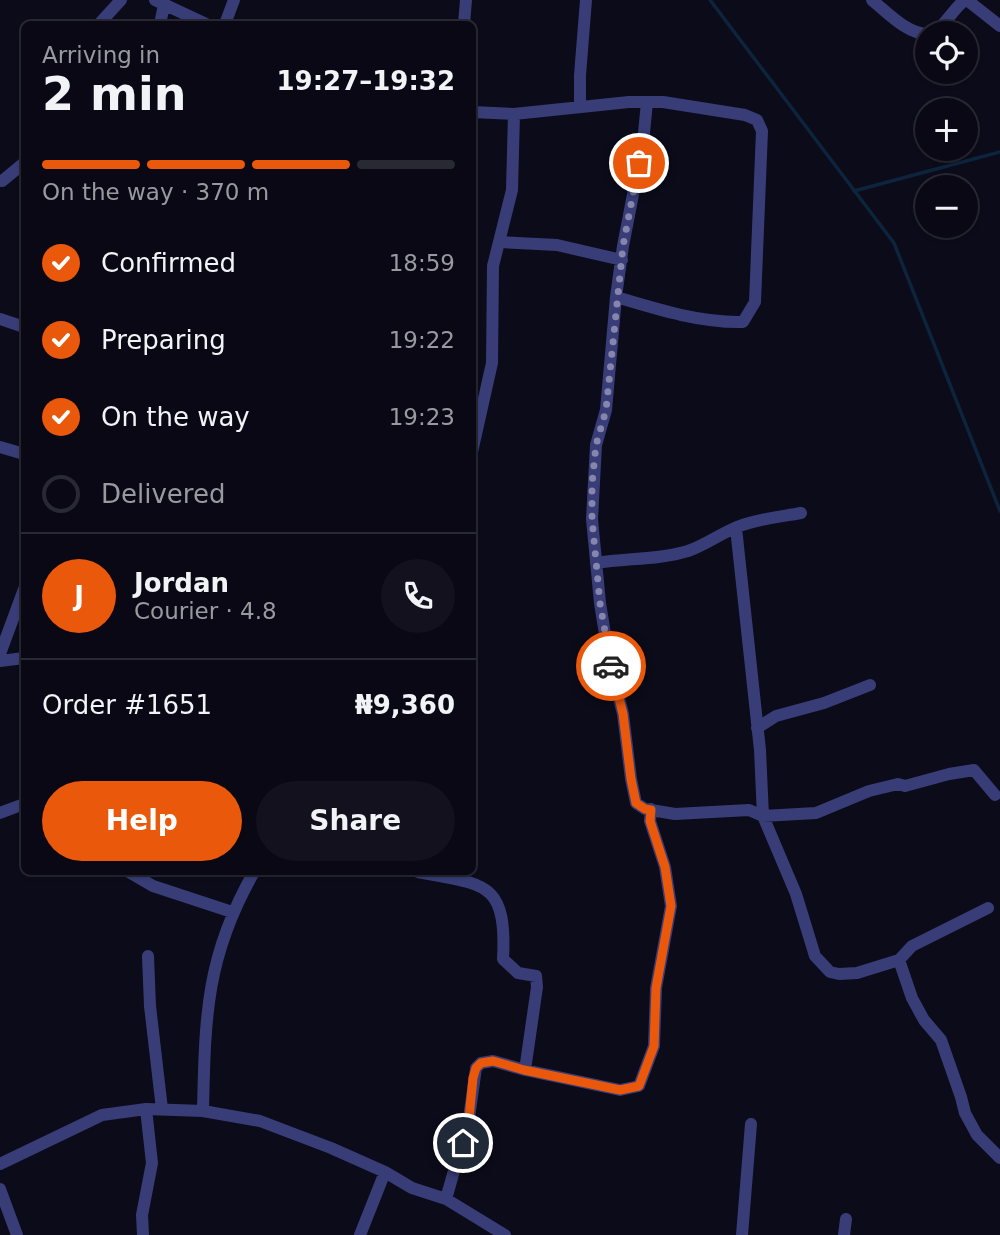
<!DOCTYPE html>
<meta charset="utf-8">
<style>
:root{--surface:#090814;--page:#12111d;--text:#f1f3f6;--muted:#999aa0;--line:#292934;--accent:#ea580c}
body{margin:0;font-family:"DejaVu Sans",sans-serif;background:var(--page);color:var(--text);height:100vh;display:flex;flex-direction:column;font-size:26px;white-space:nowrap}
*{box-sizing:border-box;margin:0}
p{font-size:23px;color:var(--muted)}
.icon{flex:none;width:38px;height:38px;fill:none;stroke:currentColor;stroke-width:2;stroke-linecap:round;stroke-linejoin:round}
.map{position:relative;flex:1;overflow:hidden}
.details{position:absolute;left:21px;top:21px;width:455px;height:854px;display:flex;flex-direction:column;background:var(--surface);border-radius:10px;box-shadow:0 2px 5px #0004,0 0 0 2px var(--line)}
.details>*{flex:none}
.tools{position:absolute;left:915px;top:21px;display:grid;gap:14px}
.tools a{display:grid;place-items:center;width:63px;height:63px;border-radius:50%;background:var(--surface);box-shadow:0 2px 5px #0004,0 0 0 2px var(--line);font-size:35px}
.pin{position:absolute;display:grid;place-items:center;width:60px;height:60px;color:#fff;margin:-30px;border:4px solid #fff;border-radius:50%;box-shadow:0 2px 7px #0007}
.courier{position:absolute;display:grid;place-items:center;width:70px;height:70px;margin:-35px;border:5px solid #ea580c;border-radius:50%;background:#fff;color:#222;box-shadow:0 2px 9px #0007}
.head em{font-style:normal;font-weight:800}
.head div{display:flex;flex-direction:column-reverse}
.head{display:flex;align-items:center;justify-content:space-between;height:119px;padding:0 21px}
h1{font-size:46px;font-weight:800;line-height:52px}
.bar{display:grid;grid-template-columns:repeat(4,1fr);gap:10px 7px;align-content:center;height:84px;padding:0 21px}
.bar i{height:9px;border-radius:5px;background:var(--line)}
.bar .active{background:var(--accent)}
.bar p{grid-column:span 4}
.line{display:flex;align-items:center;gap:18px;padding:0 21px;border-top:2px solid var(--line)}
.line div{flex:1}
.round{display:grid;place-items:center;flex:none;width:74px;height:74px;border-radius:37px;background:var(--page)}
ol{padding:0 21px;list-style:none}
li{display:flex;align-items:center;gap:21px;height:77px}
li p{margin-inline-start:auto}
li .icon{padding:7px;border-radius:50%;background:var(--accent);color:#fff;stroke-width:4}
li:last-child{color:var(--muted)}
li i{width:38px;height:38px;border:4px solid var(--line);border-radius:50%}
.primary-button{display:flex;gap:14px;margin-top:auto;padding:14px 21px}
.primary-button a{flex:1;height:80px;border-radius:42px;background:var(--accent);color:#fff;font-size:28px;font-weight:800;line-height:80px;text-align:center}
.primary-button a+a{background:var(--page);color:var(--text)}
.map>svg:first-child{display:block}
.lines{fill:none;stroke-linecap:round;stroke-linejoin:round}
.stream{stroke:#0d243d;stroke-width:3.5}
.street{stroke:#383d77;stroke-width:12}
.done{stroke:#8685ad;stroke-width:7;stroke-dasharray:0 12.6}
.route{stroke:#ea580c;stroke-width:9}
</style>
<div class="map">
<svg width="1000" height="1235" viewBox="0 0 1000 1235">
<rect width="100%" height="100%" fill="#0c0b1a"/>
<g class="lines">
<!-- stream -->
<path class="stream" d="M710 0 894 243 1000 511
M854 191 1000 152"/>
<!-- street -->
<path class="street" d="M155 0 206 24
M872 0C888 13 907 34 928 34
M967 0 1000 26
M99 24 121 0
M160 24 164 5
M225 24 234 0
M464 24 466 0
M929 33C946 28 951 10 965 0
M647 102 643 143 623 246 616 297 606 410 596 445 592 519 600 603 609 659 623 714 631 779 636 803 645 809 675 814 749 810 763 816 816 813 869 791 898 784 905 786 949 774 974 770 995 795
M580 107V75L586 0
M472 112 514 114 629 102H663L745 115 757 120 762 131 755 302 743 322C700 323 656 309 616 297
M2 181 24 163
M499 242 557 245 622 260
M0 319 24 327
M0 447 24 454
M472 452 492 363 493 266 512 190 514 114
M736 528 760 750 763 816 796 894 815 956 830 972 839 974 857 973 899 960 912 946 988 908
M596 563C627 558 658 560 688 551 705 545 720 534 737 527 757 519 779 517 801 513
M0 654 24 589
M0 661 24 658
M757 728 776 716 824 703 870 685
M0 813 24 804
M129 872 153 886 232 912
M418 872C484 885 507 880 503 959L518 973 536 976 537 987 525 1070
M148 956 150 1006 162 1109
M899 960 912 998 924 1020 941 1040 961 1097 965 1113 977 1135 1000 1158
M203 1111C205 1016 206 956 254 872
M0 1164 102 1115 146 1109 203 1111 260 1121 331 1148 385 1172 412 1188 446 1199 505 1235
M0 1189 17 1235
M446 1199 469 1118 476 1068 481 1063 493 1061 525 1070 620 1090 639 1086 654 1046 656 988 671 906 665 867 650 821 651 809
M143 1235 142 1215 152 1163 146 1109
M360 1235 385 1172
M742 1235 751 1124
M844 1235 846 1219"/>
</g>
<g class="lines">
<!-- done -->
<path class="done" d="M611 666 600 603 592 519V484L596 445 606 410 623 246 639 163"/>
<!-- route -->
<path class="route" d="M463 1143 469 1118 473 1078 476 1068 481 1063 493 1061 524 1070 620 1090 639 1086 654 1046 656 988 671 906 665 867 650 821 651 810 645 809 636 803 631 779 623 714 611 666"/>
</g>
</svg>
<div class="tools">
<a><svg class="icon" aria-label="locate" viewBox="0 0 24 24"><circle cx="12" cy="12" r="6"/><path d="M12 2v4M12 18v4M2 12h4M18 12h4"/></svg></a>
<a>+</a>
<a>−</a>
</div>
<div class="pin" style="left:639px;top:163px;background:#ea580c"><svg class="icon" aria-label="bag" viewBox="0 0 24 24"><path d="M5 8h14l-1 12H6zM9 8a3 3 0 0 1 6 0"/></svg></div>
<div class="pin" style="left:463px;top:1143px;background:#1f2937"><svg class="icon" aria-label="home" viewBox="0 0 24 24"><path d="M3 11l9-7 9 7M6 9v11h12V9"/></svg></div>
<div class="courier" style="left:611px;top:666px"><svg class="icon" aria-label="car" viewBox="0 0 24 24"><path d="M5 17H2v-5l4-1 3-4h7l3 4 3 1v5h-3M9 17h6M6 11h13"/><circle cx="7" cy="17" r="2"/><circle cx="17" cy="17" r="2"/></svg></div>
<section class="details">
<div class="head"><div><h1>2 min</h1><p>Arriving in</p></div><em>19:27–19:32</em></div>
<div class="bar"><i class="active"></i><i class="active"></i><i class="active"></i><i></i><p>On the way · 370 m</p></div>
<ol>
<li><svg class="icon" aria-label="check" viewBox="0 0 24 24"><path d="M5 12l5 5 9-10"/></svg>Confirmed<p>18:59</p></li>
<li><svg class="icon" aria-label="check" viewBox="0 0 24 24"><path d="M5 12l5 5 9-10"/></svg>Preparing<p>19:22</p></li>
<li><svg class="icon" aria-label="check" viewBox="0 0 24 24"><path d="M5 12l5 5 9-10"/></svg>On the way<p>19:23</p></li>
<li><i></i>Delivered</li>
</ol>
<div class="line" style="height:126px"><b class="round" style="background:var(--accent);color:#fff">J</b><div><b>Jordan</b><p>Courier · 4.8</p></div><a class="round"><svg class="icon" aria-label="phone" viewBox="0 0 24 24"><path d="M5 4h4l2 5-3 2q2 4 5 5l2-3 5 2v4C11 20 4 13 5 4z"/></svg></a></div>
<div class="line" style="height:91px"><div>Order #1651</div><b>₦9,360</b></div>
<div class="primary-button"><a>Help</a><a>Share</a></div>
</section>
</div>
